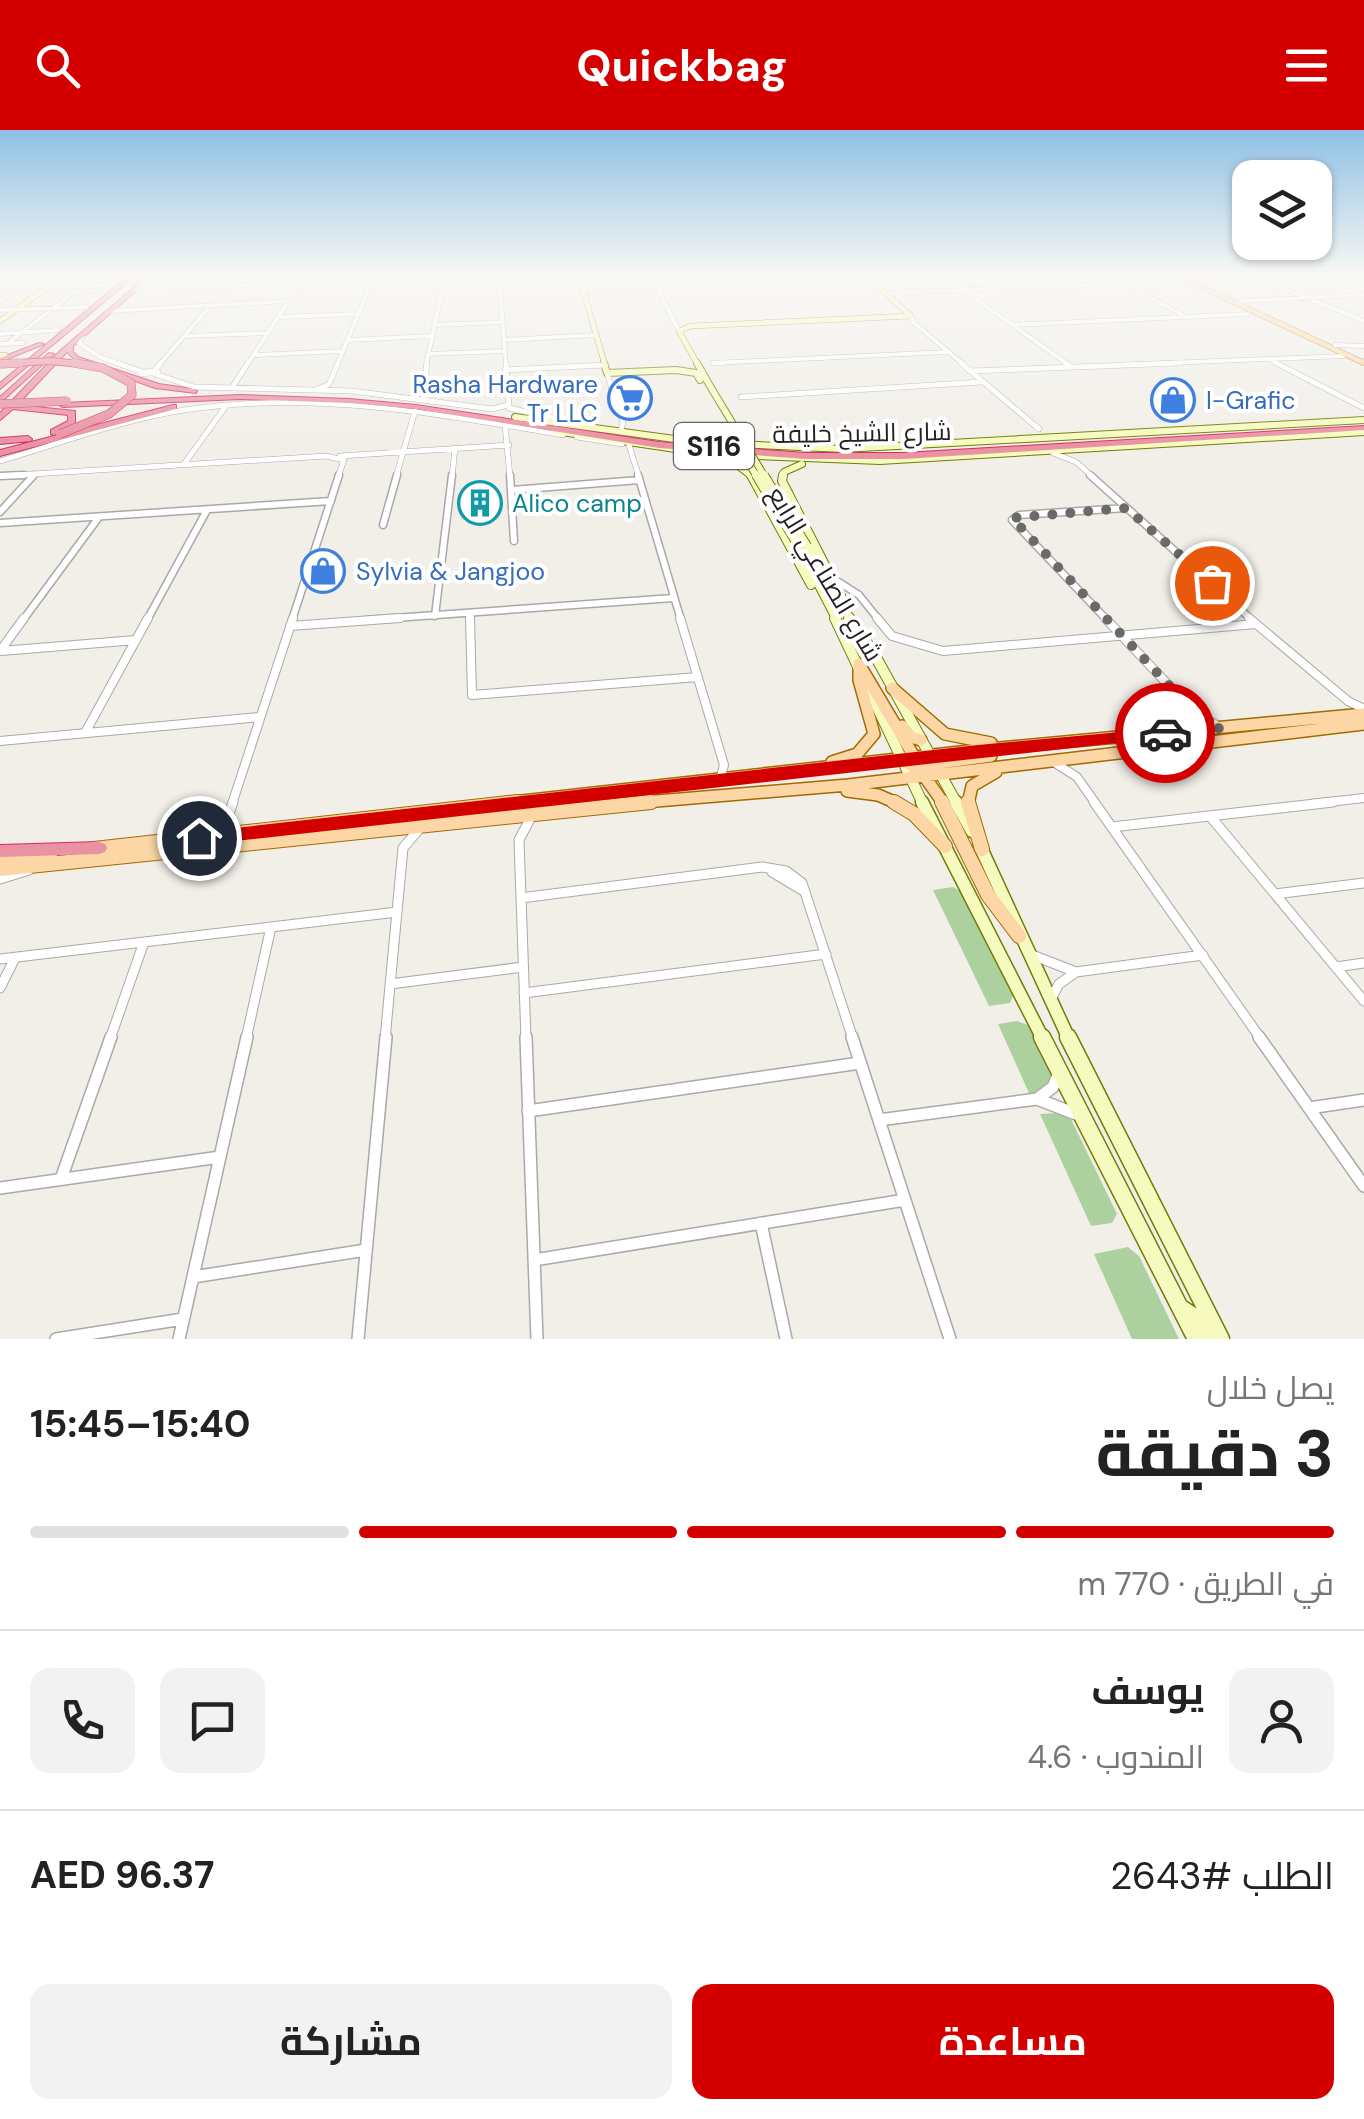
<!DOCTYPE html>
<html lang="ar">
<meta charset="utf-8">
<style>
:root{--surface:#fff;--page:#f2f2f2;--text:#222;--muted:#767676;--line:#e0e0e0;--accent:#d40000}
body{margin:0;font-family:"DM Sans",Cairo,sans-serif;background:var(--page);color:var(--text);direction:rtl;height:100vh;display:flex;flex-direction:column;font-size:38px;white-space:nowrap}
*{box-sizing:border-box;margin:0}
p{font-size:32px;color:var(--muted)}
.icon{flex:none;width:55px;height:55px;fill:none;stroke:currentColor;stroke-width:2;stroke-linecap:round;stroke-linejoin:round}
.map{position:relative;height:1209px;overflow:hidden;direction:ltr}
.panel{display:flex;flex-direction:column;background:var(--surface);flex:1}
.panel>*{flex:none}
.controls{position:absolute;left:1232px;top:30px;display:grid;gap:20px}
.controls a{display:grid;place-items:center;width:100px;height:100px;border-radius:20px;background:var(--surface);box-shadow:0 2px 8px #0004;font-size:50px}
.pin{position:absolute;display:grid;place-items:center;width:85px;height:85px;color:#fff;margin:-42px;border:5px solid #fff;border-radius:50%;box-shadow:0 2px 10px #0007}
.courier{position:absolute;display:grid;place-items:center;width:100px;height:100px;margin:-50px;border:8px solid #d40000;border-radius:50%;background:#fff;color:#222;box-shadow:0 2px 12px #0007}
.head em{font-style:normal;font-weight:700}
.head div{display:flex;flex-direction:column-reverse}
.head{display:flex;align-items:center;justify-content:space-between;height:170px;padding:0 30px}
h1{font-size:65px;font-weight:700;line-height:75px}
.bar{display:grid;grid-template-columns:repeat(4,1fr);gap:15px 10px;align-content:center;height:120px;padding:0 30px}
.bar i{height:12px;border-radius:8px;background:var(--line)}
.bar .active{background:var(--accent)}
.bar p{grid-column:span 4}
.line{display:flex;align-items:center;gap:25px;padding:0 30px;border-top:2px solid var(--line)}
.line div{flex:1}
.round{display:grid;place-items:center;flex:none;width:105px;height:105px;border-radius:20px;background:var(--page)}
.cta{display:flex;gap:20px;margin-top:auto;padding:20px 30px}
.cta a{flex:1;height:115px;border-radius:20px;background:var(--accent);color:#fff;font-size:40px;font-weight:700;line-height:115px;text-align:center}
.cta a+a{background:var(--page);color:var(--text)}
header{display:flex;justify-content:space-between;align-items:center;height:130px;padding:0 30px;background:var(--accent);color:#fff;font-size:45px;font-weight:700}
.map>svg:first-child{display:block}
.forest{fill:#add19e}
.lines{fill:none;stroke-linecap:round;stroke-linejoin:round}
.street-far5-casing{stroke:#a9a9a9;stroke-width:5}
.street-far4-casing{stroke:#a9a9a9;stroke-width:6}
.street-far3-casing{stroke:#a9a9a9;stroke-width:9}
.street-far2-casing{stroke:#a9a9a9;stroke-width:10}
.street-far1-casing{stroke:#a9a9a9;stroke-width:11}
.street-casing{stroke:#a9a9a9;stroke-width:14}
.secondary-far5-casing{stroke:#707d05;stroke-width:6}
.secondary-far4-casing{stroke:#707d05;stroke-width:8}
.secondary-far3-casing{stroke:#707d05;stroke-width:10}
.secondary-far2-casing{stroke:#707d05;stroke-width:12}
.secondary-far1-casing{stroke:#707d05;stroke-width:15}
.secondary-casing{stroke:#707d05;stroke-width:19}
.primary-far2-casing{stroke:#a06b00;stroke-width:6}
.primary-far1-casing{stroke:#a06b00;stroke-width:14}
.primary-casing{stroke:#a06b00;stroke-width:16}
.highway-casing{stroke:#dc2a67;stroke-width:2}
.street-far5{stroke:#fff;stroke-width:4}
.street-far4{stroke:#fff;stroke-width:5}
.street-far3{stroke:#fff;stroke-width:6}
.street-far2{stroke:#fff;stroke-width:8}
.street-far1{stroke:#fff;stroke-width:9}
.street{stroke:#fff;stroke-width:11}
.secondary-far5{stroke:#f7fabf;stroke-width:5}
.secondary-far4{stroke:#f7fabf;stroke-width:6}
.secondary-far3{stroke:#f7fabf;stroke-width:8}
.secondary-far2{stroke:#f7fabf;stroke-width:10}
.secondary-far1{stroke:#f7fabf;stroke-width:12}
.secondary{stroke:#f7fabf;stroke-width:16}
.primary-far2{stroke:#fcd6a4;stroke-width:5}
.primary-far1{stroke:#fcd6a4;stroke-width:11}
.primary{stroke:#fcd6a4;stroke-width:14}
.highway{fill:#e892a2;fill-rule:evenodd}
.secondary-bridge-far1-casing{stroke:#707d05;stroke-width:8;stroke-linecap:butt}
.secondary-bridge-casing{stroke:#707d05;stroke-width:10;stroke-linecap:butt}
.highway-bridge-far1-casing{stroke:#dc2a67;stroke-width:8;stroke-linecap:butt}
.highway-bridge-casing{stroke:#dc2a67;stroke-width:9;stroke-linecap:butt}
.secondary-bridge-far1{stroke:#f7fabf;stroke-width:6}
.secondary-bridge{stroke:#f7fabf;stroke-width:8}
.highway-bridge-far1{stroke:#e892a2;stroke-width:6}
.highway-bridge{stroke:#e892a2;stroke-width:8}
.route{fill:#d40000}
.done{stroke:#6b6a68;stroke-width:10;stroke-dasharray:0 18}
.labels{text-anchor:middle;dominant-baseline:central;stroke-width:8;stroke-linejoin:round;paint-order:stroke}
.far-shop-label{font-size:25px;fill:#366cbe;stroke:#fff;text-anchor:start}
.far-street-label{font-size:25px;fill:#222;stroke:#fff}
.far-culture-label{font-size:25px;fill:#0d838f;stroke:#fff;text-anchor:start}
.shield{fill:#fff;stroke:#646464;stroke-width:2.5}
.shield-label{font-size:28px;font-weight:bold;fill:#222}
</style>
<header><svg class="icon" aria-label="menu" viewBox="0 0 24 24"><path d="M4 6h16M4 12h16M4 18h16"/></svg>Quickbag<svg class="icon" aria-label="search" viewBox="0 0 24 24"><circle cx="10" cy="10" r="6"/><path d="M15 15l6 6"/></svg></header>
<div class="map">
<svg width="1364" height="1209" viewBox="0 0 1364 1209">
<rect width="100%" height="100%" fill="#f2efe9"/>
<!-- forest -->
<path class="forest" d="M953 757 960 761 1013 866 1010 873 989 876 933 760Z
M1017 891 1028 895 1056 952 1041 963H1029L998 894Z
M1058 983 1070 987 1117 1084 1112 1093 1091 1096 1040 984Z
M1128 1117 1139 1126 1179 1209H1132L1094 1124Z"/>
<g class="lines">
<!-- street-far5 casing -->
<g class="street-far5-casing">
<path id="street-far5" d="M30 146 26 150 38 146
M88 146H100
M499 146 506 235
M651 146 679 201
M969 146 989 160
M1254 146 1364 191
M1267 149 1325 146
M655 154 854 146
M1125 154 1183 185
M0 157 114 155
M582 159 644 156
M134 160 451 146
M964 161 1069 235
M889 163 1189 151
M0 171 12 161
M1240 171 1364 165
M0 180 87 177
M111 181 289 171
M911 186 913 192 964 235
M279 187 358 184
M434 195 503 192
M1012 195 1248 184
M0 204 58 200
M184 206 269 203
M83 207 79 213 100 227 123 235
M348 210 431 206
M504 210 596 205
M0 214 23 213
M7 214 74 162 100 161
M1335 215 1364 216
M428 224 504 221
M256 225 343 221
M1269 229 1281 235
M713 233 947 222
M159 235 212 174
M247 235 301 152
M337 235 373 149
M426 235 445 147
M1118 235 1343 226"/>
</g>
<!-- street-far4 casing -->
<g class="street-far4-casing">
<path id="street-far4" d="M116 233 143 242
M506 233 509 278 575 293
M713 233H723
M961 233 1039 299
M1065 233 1070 236
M1276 233 1364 278
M155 240 161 233
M505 240 605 235
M149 241 158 242 141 244Z
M969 241 1181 233
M607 243 623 292 621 301
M155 244 194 257 352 261 492 279 508 275
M233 256 248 233
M318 259 329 254 338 233
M741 267 981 252
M423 269 427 233
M505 295 510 347
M577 307 622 314
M629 315 639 347
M1053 323 1076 332 1093 347
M340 326 509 315
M0 331C61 313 121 290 184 280 311 260 438 284 563 305
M184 334 226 276
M0 346 326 326 344 330 338 347
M31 347 34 344
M396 347 415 281
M452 347 455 318"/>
</g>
<!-- street-far3 casing -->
<g class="street-far3-casing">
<path id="street-far3" d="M510 345 514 411
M638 345 681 490
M1090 345 1252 490
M0 346 24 345
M512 360 639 350
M0 382 34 345
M0 393 331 371
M383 395 397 345
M834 449 859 465 879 490
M435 486 452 345
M23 490 99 387
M147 490 207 380
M292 490 339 345
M366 490 673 468
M470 490V483
M1107 490 1012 390 1019 385 1126 378"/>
</g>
<!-- street-far2 casing -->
<g class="street-far2-casing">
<path id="street-far2" d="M470 488 472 565 698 547
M680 488 724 635 720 650
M877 488 892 506 943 521 1256 494
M1105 488 1194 582 1218 596
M1249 488 1348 571 1364 579
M290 496 400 488
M0 521 24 488
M1 521 136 510
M85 603 148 488
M0 611 260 587
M1055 633 1077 647 1096 674
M232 674 293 488
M1311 674 1364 668"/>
</g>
<!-- street-far1 casing -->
<g class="street-far1-casing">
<path id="street-far1" d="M1094 672 1261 909
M1210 686 1364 871
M1112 697 1333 672
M209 703 228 686 233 672
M772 742 802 760
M0 749 29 740
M1275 764 1364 753
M521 768 762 737 786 741 802 753 853 909
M1032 825 1076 842 1203 825
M0 829 397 782
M1336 837 1364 833
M390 854 523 837
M0 858 15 828
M524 863 826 824
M1052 867 1059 854 1076 842
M110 909 144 812
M246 909 271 797
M385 909 403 718 420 698
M526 909 519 710 531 687"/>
</g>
<!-- street casing -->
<g class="street-casing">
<path id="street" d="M526 907 537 1209
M852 907 950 1209
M1259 907 1364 1056
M1037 969 1053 957 1059 943
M1309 978 1364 970
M528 981 860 933
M879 990 1037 969 1076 984
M61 1049 111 907
M0 1058 220 1027
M761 1093 786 1209
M534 1130 905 1070
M193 1147 366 1120
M56 1209 183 1189
M179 1209 247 907
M358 1209 386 907"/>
</g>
<!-- secondary-far5 casing -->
<g class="secondary-far5-casing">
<path id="secondary-far5" d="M579 146 605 235
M867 146 911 186
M137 157 150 146
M0 191 63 146
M0 225H5L0 228
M698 235 679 201 691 196 911 186"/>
</g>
<!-- secondary-far4 casing -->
<g class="secondary-far4-casing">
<path id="secondary-far4" d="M604 233 607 243 676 240 696 243 700 250
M697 233 710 256
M515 287 696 312 843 319 1364 290
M555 301 709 324 880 331 1364 302
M729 329 753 347
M783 347 784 342 802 334"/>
</g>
<!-- secondary-far3 casing -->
<g class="secondary-far3-casing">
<path id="secondary-far3" d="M751 345 811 455
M783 345 782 351 843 470
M807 416 851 490
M799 417 837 490"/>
</g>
<!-- secondary-far2 casing -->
<g class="secondary-far2-casing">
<path id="secondary-far2" d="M835 488 923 674
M849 488 873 522 957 674"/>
</g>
<!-- secondary-far1 casing -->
<g class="secondary-far1-casing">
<path id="secondary-far1" d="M922 672 1043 909
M956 672 972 701
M980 716 1069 909"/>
</g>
<!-- secondary casing -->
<g class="secondary-casing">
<path id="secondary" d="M1042 907 1196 1209
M1068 907 1221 1209
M1181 1178 1198 1189 1210 1209"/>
</g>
<!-- primary-far2 casing -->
<g class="primary-far2-casing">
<path id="primary-far2" d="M1178 146 1364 233"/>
</g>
<!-- primary-far1 casing -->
<g class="primary-far1-casing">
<path id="primary-far1" d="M859 534 918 633
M892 558 945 604 991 613
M902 596 911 607 921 610
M905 631 922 643 944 674
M832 632 857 624 874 604 859 550V534
M917 640 932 634 991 626
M847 661 878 665 899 674
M495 674 978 620 1364 584
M621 674 848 655 1364 594
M968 674 972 656 996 642"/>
</g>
<!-- primary casing -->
<g class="primary-casing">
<path id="primary" d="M894 672 914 684 945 716
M942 672 988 765 1019 806
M968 672 982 719
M94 719 518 672
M0 730 50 724
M0 739 651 672"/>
</g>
<!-- highway casing -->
<g class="highway-casing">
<path id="highway" d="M128 146H135L0 259V253Z
M141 146H147L136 161 73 216V222L78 227 159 254 193 259 197 261 196 263 155 258 74 229 67 222 17 275 75 281V294L54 305 51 304V300L68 291V285L13 279 0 290V283L61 220 132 159Z
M39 213 44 214 0 232V228Z
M49 223 54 224 0 273V267Z
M240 265 349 269 416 275 659 312 806 323H904L1364 296V300L904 329H806L659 318 416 279 349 273 240 269 63 277 59 275 63 273Z
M173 275H176V279L0 326V320Z
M28 306 32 309 31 311 0 314V308Z
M99 712 105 714 107 718 105 722 99 724 0 727V715Z"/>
</g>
<!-- street-far5 -->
<use href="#street-far5" class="street-far5"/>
<!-- street-far4 -->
<use href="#street-far4" class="street-far4"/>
<!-- street-far3 -->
<use href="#street-far3" class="street-far3"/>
<!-- street-far2 -->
<use href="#street-far2" class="street-far2"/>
<!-- street-far1 -->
<use href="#street-far1" class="street-far1"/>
<!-- street -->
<use href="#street" class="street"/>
<!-- secondary-far5 -->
<use href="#secondary-far5" class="secondary-far5"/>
<!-- secondary-far4 -->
<use href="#secondary-far4" class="secondary-far4"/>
<!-- secondary-far3 -->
<use href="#secondary-far3" class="secondary-far3"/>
<!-- secondary-far2 -->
<use href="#secondary-far2" class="secondary-far2"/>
<!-- secondary-far1 -->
<use href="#secondary-far1" class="secondary-far1"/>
<!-- secondary -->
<use href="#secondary" class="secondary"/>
<!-- primary-far2 -->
<use href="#primary-far2" class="primary-far2"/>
<!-- primary-far1 -->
<use href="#primary-far1" class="primary-far1"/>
<!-- primary -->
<use href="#primary" class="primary"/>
<!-- highway -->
<use href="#highway" class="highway"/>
<!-- secondary-bridge-far1 casing -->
<g class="secondary-bridge-far1-casing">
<path id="secondary-bridge-far1" d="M710 256 765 347
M742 322 757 347"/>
</g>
<!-- secondary-bridge casing -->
<g class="secondary-bridge-casing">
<path id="secondary-bridge" d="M756 345 799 417
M764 345 807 416"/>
</g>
<!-- highway-bridge-far1 casing -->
<g class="highway-bridge-far1-casing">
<path id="highway-bridge-far1" d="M0 234 50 231 91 235"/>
</g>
<!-- highway-bridge casing -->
<g class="highway-bridge-casing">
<path id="highway-bridge" d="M0 234 20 233
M0 274 67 271
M60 304 109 284 132 265 131 253 103 238 74 233"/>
</g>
<!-- secondary-bridge-far1 -->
<use href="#secondary-bridge-far1" class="secondary-bridge-far1"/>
<!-- secondary-bridge -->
<use href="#secondary-bridge" class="secondary-bridge"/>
<!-- highway-bridge-far1 -->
<use href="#highway-bridge-far1" class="highway-bridge-far1"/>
<!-- highway-bridge -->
<use href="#highway-bridge" class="highway-bridge"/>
</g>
<!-- sky -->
<linearGradient id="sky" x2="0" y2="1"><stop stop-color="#8fc0e4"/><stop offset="0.46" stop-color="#f9f8f5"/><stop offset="1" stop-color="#f9f8f5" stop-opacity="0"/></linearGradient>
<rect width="1364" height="316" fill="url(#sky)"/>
<!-- route -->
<path class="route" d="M1165 598 1173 603 1170 607 199 715 190 708 199 702 978 615Z"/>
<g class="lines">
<!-- done -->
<path class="done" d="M1165 603 1222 598 1194 582 1012 388 1126 378 1212 453"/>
</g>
<!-- icons -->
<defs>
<g id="supermarket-ring" transform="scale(2.25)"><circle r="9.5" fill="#fff" stroke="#3f7fe0" stroke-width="1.5"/><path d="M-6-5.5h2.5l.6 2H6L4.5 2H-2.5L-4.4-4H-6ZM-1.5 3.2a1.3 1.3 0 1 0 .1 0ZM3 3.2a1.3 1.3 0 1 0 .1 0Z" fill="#3f7fe0"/></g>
<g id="shop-ring" transform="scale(2.25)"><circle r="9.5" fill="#fff" stroke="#3f7fe0" stroke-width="1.5"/><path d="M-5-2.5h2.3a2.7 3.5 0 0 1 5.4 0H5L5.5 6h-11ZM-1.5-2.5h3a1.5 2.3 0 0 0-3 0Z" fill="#3f7fe0"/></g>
<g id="building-ring" transform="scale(2.25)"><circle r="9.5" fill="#fff" stroke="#0f9aa8" stroke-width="1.5"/><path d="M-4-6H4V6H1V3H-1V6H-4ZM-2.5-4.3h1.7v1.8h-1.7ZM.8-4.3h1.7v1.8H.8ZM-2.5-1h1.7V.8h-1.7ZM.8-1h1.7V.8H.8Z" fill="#0f9aa8"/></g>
</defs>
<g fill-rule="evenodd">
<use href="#supermarket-ring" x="630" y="268"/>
<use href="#shop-ring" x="1173" y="270"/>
<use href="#building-ring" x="480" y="373"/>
<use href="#shop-ring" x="323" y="441"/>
</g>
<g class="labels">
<!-- far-shop labels -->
<g class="far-shop-label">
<text x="598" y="254" text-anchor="end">Rasha Hardware<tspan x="598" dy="29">Tr LLC</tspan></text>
<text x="1206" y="270">I-Grafic</text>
<text x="356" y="441">Sylvia &amp; Jangjoo</text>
</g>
<!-- far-street labels -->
<g class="far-street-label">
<text transform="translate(862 303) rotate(-1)">شارع الشيخ خليفة</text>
<text transform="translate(825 444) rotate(59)">شارع الصناعي الرابع</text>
</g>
<!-- far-culture labels -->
<g class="far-culture-label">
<text x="512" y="373">Alico camp</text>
</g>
<!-- shield labels -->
<rect class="shield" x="674" y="293" width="80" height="46" rx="8"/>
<g class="shield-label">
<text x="714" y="316">S116</text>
</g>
</g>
</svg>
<div class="controls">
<a><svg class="icon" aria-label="layers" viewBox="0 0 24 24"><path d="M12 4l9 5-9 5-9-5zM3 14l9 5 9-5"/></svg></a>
</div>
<div class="pin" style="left:1212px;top:453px;background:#ea580c"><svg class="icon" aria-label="bag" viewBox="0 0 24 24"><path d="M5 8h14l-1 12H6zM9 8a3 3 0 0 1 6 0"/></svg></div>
<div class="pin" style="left:199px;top:708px;background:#1f2937"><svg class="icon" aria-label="home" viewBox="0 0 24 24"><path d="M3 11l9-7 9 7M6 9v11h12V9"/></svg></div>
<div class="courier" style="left:1165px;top:603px"><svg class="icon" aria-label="car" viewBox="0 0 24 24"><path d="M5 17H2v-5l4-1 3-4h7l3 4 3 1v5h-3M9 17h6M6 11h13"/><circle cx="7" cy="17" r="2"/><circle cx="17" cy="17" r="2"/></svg></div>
</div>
<section class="panel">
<div class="head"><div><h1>3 دقيقة</h1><p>يصل خلال</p></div><em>15:40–15:45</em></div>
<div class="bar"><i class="active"></i><i class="active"></i><i class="active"></i><i></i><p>في الطريق · 770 m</p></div>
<div class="line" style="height:180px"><a class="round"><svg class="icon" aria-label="person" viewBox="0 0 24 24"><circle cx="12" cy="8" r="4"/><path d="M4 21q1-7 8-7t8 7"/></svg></a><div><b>يوسف</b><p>المندوب · 4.6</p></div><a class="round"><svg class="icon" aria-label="chat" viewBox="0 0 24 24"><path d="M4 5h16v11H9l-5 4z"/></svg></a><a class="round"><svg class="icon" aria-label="phone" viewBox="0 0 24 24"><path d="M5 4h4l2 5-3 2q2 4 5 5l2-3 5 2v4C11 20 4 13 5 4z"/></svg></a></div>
<div class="line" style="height:130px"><div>الطلب #2643</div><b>AED 96.37</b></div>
<div class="cta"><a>مساعدة</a><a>مشاركة</a></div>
</section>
